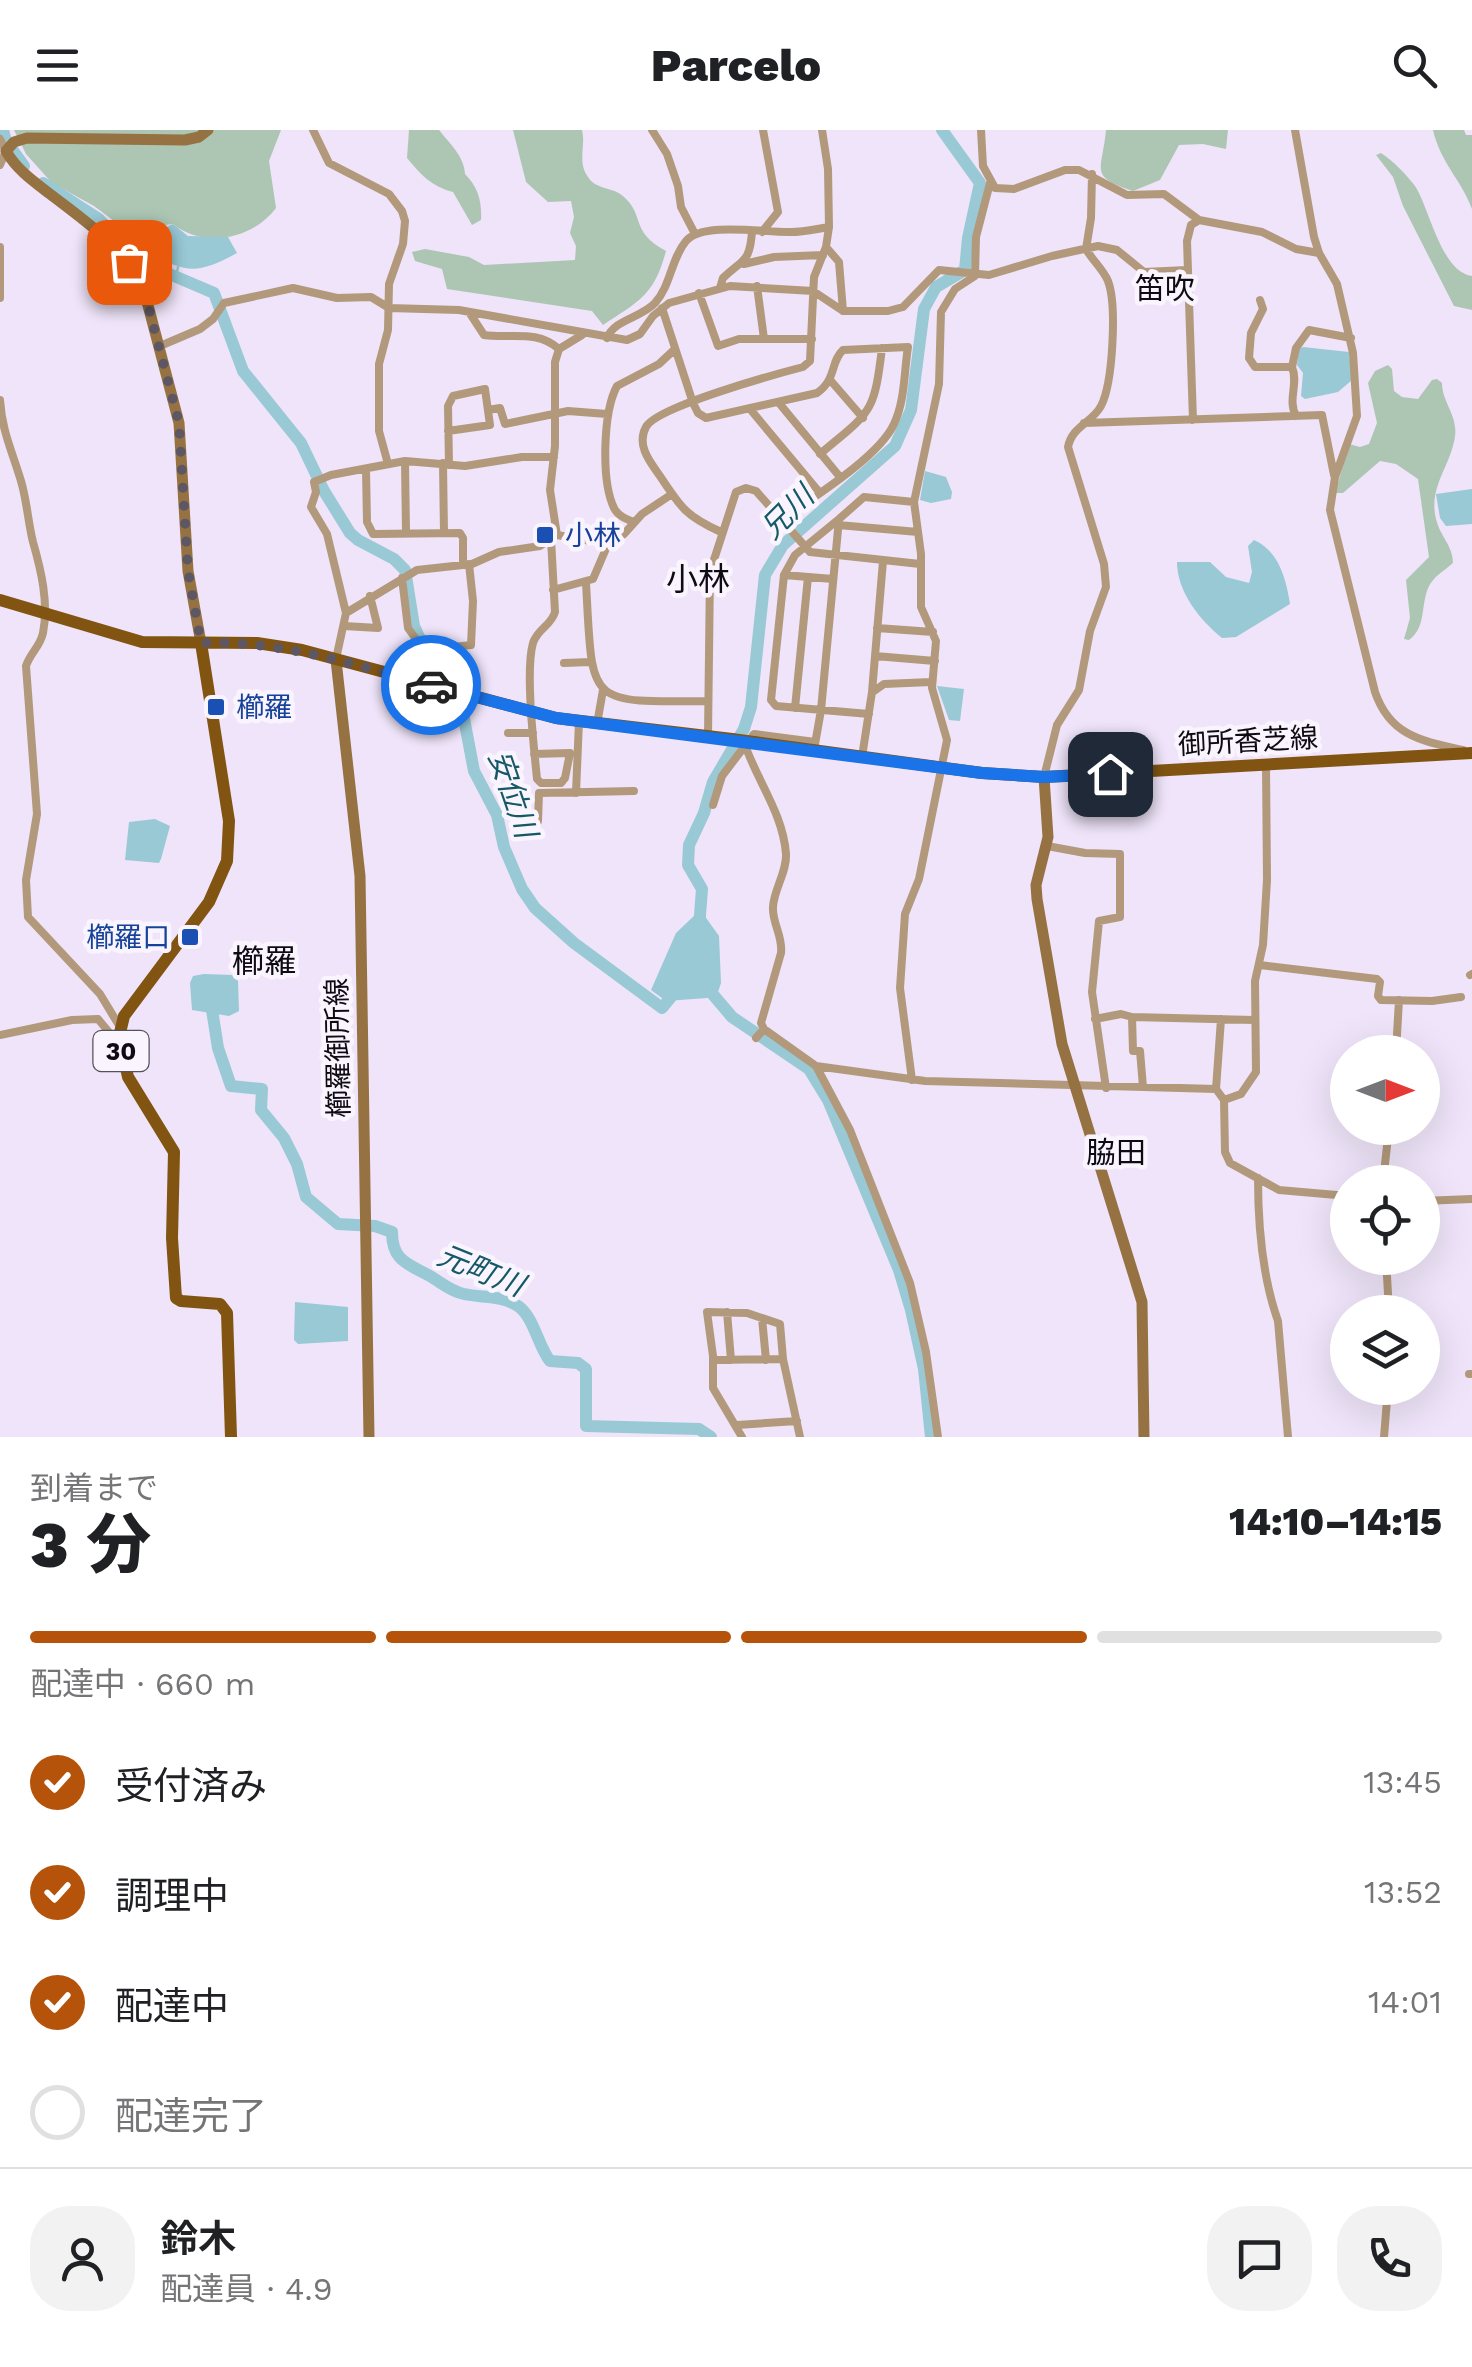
<!DOCTYPE html>
<html lang="ja">
<meta charset="utf-8">
<style>
:root{--surface:#fff;--page:#f2f2f2;--text:#202124;--muted:#757577;--line:#e0e0e0;--accent:#b45309}
body{margin:0;font-family:"Work Sans","Noto Sans JP",sans-serif;background:var(--page);color:var(--text);height:100vh;display:flex;flex-direction:column;font-size:38px;white-space:nowrap}
*{box-sizing:border-box;margin:0}
p{font-size:32px;color:var(--muted)}
.icon{flex:none;width:55px;height:55px;fill:none;stroke:currentColor;stroke-width:2;stroke-linecap:round;stroke-linejoin:round}
.map{position:relative;height:1307px;overflow:hidden}
.sheet{display:flex;flex-direction:column;background:var(--surface);flex:1}
.sheet>*{flex:none}
.needle{width:65px;rotate:90deg}
.fabs{position:absolute;left:1330px;top:905px;display:grid;gap:20px}
.fabs a{display:grid;place-items:center;width:110px;height:110px;border-radius:50%;background:var(--surface);box-shadow:0 10px 40px #0002;font-size:50px}
.pin{position:absolute;display:grid;place-items:center;width:85px;height:85px;color:#fff;margin:-42px;border-radius:20px;box-shadow:0 5px 15px #0006}
.courier{position:absolute;display:grid;place-items:center;width:100px;height:100px;margin:-50px;border:8px solid #1a73e8;border-radius:50%;background:#fff;color:#222;box-shadow:0 2px 12px #0007}
.overview em{font-style:normal;font-weight:800}
.overview div{display:flex;flex-direction:column-reverse}
.overview{display:flex;align-items:center;justify-content:space-between;height:170px;padding:0 30px}
h1{font-size:65px;font-weight:800;line-height:75px}
.bar{display:grid;grid-template-columns:repeat(4,1fr);gap:15px 10px;align-content:center;height:120px;padding:0 30px}
.bar i{height:12px;border-radius:8px;background:var(--line)}
.bar .selected{background:var(--accent)}
.bar p{grid-column:span 4}
.line{display:flex;align-items:center;gap:25px;padding:0 30px;border-top:2px solid var(--line)}
.line div{flex:1}
.round{display:grid;place-items:center;flex:none;width:105px;height:105px;border-radius:40px;background:var(--page)}
ol{padding:0 30px;list-style:none}
li{display:flex;align-items:center;gap:30px;height:110px}
li p{margin-inline-start:auto}
li .icon{padding:10px;border-radius:50%;background:var(--accent);color:#fff;stroke-width:4}
li:last-child{color:var(--muted)}
li i{width:55px;height:55px;border:5px solid var(--line);border-radius:50%}
header{display:flex;justify-content:space-between;align-items:center;height:130px;padding:0 30px;background:var(--surface);font-size:45px;font-weight:800}
.map>svg:first-child{display:block}
.green{fill:#adc6b3}
.water{fill:#98c9d5}
.lines{fill:none;stroke-linecap:round;stroke-linejoin:round}
.stream{stroke:#98c9d5;stroke-width:2.5}
.river{stroke:#98c9d5;stroke-width:12}
.street{stroke:#b2997b;stroke-width:8}
.secondary{stroke:#967243;stroke-width:11}
.primary{stroke:#815511;stroke-width:12}
.primary-bridge{stroke:#815511;stroke-width:12}
.done{stroke:#5d5763;stroke-width:10;stroke-dasharray:0 18}
.route{stroke:#1a73e8;stroke-width:12}
.transit-dot{fill:#1a4fb4;stroke:#f9f4fd;stroke-width:4}
.labels{text-anchor:middle;dominant-baseline:central;stroke-width:9;stroke-linejoin:round;paint-order:stroke}
.shield{fill:#f9f4fd;stroke:#555158;stroke-width:2.5}
.shield-label{font-size:25px;font-weight:bold;fill:#0f0b12}
.transit-label{font-size:28px;fill:#164399;stroke:#f9f4fd;text-anchor:start}
.street-label{font-size:28px;fill:#0f0b12;stroke:#f9f4fd}
.neighbourhood-label{font-size:30px;fill:#0f0b12;stroke:#f9f4fd}
.water-label{font-size:30px;font-style:italic;fill:#155866;stroke:#f9f4fd}
.quarter-label{font-size:32px;fill:#0f0b12;stroke:#f9f4fd}
</style>
<header><svg class="icon" aria-label="menu" viewBox="0 0 24 24"><path d="M4 6h16M4 12h16M4 18h16"/></svg>Parcelo<svg class="icon" aria-label="search" viewBox="0 0 24 24"><circle cx="10" cy="10" r="6"/><path d="M15 15l6 6"/></svg></header>
<div class="map">
<svg width="1472" height="1307" viewBox="0 0 1472 1307">
<rect width="100%" height="100%" fill="#efe4f9"/>
<!-- green -->
<path class="green" d="M14 0H281L269 31 276 78C253 109 204 119 173 94L126 100 94 76 52 53 26 24Z
M409 0H439C450 14 464 26 465 44 478 57 482 71 481 90L472 95 453 62C432 57 420 44 407 28Z
M513 0H582C586 16 577 32 588 47 596 60 613 57 623 66 646 86 629 101 666 121 654 166 639 171 603 195L592 181 447 159 442 139 415 131 412 122 425 119 469 127 484 135 575 130 576 116 570 103 574 87 571 71 548 72 526 52Z
M1106 0H1228L1226 19 1203 14 1179 15 1160 50 1133 61C1088 46 1102 42 1106 0Z
M1433 0H1464L1466 5H1472V79C1461 49 1441 34 1433 0Z
M1381 23C1392 30 1407 45 1415 56 1430 79 1441 142 1472 146V180L1454 176 1403 76 1393 47 1376 25Z
M1388 235 1392 239 1394 261 1402 267 1418 269 1432 250 1437 249 1442 253C1442 272 1458 286 1455 306 1451 336 1428 357 1436 389 1440 406 1453 416 1453 433 1444 441 1435 445 1429 456 1420 475 1427 497 1409 510L1404 509 1410 488 1406 450 1429 427 1418 349 1396 334 1380 331 1343 363H1335L1349 314 1360 317 1369 314 1377 293 1368 253 1375 241Z"/>
<!-- water -->
<path class="water" d="M173 94 188 106 228 107 237 123C198 144 187 144 148 122L158 101Z
M1303 217 1349 222 1352 250 1338 262 1305 269 1301 266 1303 243 1297 235 1299 219Z
M925 341 946 347 952 362 951 369 931 373 920 370Z
M1472 359V394L1446 396 1440 388 1436 364Z
M1254 410C1279 421 1286 449 1290 474L1236 507 1222 508C1200 490 1177 462 1177 432H1210L1226 447 1249 453 1252 442 1248 416Z
M937 556 964 559 960 591 949 590Z
M155 689 170 696 161 729 159 733 125 730 129 692Z
M696 784 704 785 719 806 721 853 718 862 707 868 666 871 651 860 676 803Z
M204 844 232 845 238 851 239 881 229 886 192 880 190 853 193 846Z
M295 1172 348 1177V1211L298 1214 294 1210Z"/>
<g class="lines">
<!-- stream -->
<path class="stream" d="M176 147 178 137"/>
<!-- river -->
<path class="river" d="M3 0 6 11 24 36
M43 53 99 89 122 114 153 137 214 163 243 241 301 313 324 361 350 403 358 410 394 429 405 440 414 496 419 507 458 557 474 641 497 685 504 717 522 759 535 778 574 813 662 878 676 861
M699 798 702 759 688 735 689 715 704 683 713 652 744 599 751 577 765 445 783 415 895 316 911 280 924 179 936 157 965 140 968 108 980 53 942 0
M704 854 732 887 809 939 828 970 899 1140 911 1180 924 1239 931 1307
M210 867 218 918 231 956 262 959 261 980 284 1008 297 1034 306 1067 338 1094 375 1096 392 1102C392 1131 408 1134 430 1146 442 1153 450 1161 464 1164 483 1168 501 1165 518 1176 534 1187 538 1216 550 1231L578 1233 586 1239V1296L699 1299 711 1307"/>
<!-- street -->
<path class="street" d="M313 0 329 33 389 64 402 81 405 91 403 114 389 154 388 200 379 234V301L388 334
M652 0 667 24 678 56 681 77 695 104
M981 0 983 36 995 58 1014 59 1065 40H1079L1127 65 1164 64 1199 90 1262 102 1296 119 1319 123
M1295 0 1314 107 1319 123 1337 154 1353 223 1357 286 1335 347 1330 380 1375 562C1390 606 1422 611 1463 620
M0 9 6 21 0 35
M762 102 778 82 763 0
M0 117V168
M826 117 839 132 843 181
M744 134 774 127 823 125
M757 156 764 209
M720 158 723 148C743 129 750 133 752 101
M699 163 718 216 739 209H812
M1260 170 1263 179 1251 203 1249 228 1255 237H1292C1299 254 1287 269 1296 286
M662 178 693 273 698 283 706 288 817 263C837 249 830 232 843 220L908 217C904 242 905 271 894 294 879 327 811 369 781 390
M469 182 484 205C511 209 536 199 559 219
M607 208C615 189 641 188 655 173 671 155 671 129 686 111 703 91 765 103 791 102 803 102 816 99 829 97
M160 216 200 199 213 189 224 173 293 158 337 168 371 167 389 178 459 180 627 210 640 204 653 186 669 173 730 156 813 161 843 181H888L903 177 939 140 989 145 1052 126 1098 116 1117 120 1144 142 1187 140
M1292 237 1296 218 1309 200 1351 208
M831 251 863 288
M0 270C2 301 12 321 21 351 27 371 28 392 33 412 41 440 49 473 43 503 40 517 30 523 26 536L37 684 26 750 28 787 100 864 120 897
M779 273 840 347
M750 279 820 363
M488 280 500 278 505 294 568 281 607 284
M1193 290 1187 111 1191 95 1199 90
M1084 293 1322 285 1334 345
M448 301 490 295 485 259 453 266 448 276 449 335
M820 324C871 281 874 285 882 218
M405 331 406 403
M443 333 444 403
M366 340 367 392 373 404 460 403 463 408V435
M634 392C626 389 618 386 614 378 601 351 603 282 617 256L659 234 675 219
M838 395 918 402
M721 402C686 386 681 378 660 346 650 332 636 315 646 297 656 277 776 244 803 237L810 231 814 147 826 117 829 97 828 39 822 0
M557 405 550 360 555 316V232L559 219 582 205
M784 445 795 425 839 389
M402 448 408 498 434 534 438 556
M833 449 784 445 771 570 776 576 869 584
M586 453C593 574 584 573 708 571
M553 460 593 449 608 414 624 404 642 384 672 364
M346 483 417 440 472 434 499 422 540 416 557 405 608 414
M344 496 378 498 370 466
M877 498 933 502
M875 526 935 531
M430 528 444 518 471 515 473 471 469 434
M336 529 346 483 327 404 311 377 316 362 314 352 331 345 405 331 465 336 522 327H554
M564 533 590 532
M874 561 884 554 931 552
M795 578 808 447
M597 594 603 560
M508 603H533
M708 606 710 442 736 362 746 358 756 361 810 422 920 434
M745 615C758 652 783 684 786 724 787 742 774 759 773 777 772 793 783 806 781 823L761 893 764 899 756 908
M814 620 821 580 839 389 864 367 914 372
M534 624 570 623 565 648 561 653H541L537 649C534 618 525 541 533 513 538 498 551 496 555 482L551 409
M862 627 872 562 883 431
M1044 647 1057 595 1079 560 1090 501 1106 457 1104 434 1068 317C1072 296 1092 293 1101 276 1113 253 1117 175 1108 151 1103 139 1092 130 1086 119L1091 88 1092 44
M576 663 579 591
M713 675 722 646 754 604 815 612
M538 691 539 663 634 661
M1047 716 1085 723 1120 724V787L1099 791 1092 862 1106 958
M1260 835 1377 849 1380 852 1378 866 1381 870 1432 871 1461 867
M1470 845 1472 844
M1132 887 1133 921H1140L1143 957
M1095 889 1121 884 1132 887 1254 890
M764 899 816 936 850 1000 910 1153 926 1222 938 1307
M0 905 72 890 98 889 118 913
M1396 922 1399 870
M816 936 925 951 1216 959 1224 970 1225 1022 1230 1033 1279 1060 1348 1066
M912 950 900 858 905 784 919 749 947 610 932 558 936 511 921 477V424L914 372 939 254 941 182 955 159 975 146 976 107 990 53
M1216 959 1221 889
M1224 970 1241 964 1256 942 1255 851 1263 815 1267 750 1266 636
M1258 1048C1258 1097 1262 1146 1278 1191L1288 1307
M1383 1052 1389 998
M1422 1071 1472 1069
M1386 1128 1389 1182
M727 1182 731 1230
M762 1188 766 1230
M713 1230 783 1229
M1469 1244H1472
M737 1295 797 1291
M742 1307 713 1258V1226L707 1182 747 1183 780 1194 783 1229 800 1307
M1384 1307 1388 1258"/>
<!-- secondary -->
<path class="secondary" d="M201 513 188 441 179 293 145 164C126 118 89 94 50 64 33 51 17 40 6 21L14 12 27 8 185 10 199 7 208 0
M336 530 360 746 369 1307
M1044 647 1048 707 1036 755 1037 769 1062 914 1142 1172 1144 1307"/>
<!-- primary -->
<path class="primary" d="M0 470 142 512 257 513 302 520 556 588 732 609
M201 513 229 691 227 731 209 772 124 886 119 907 128 947 174 1022 172 1108 176 1168 181 1171 220 1174 227 1183 231 1307
M754 612 982 643 1044 647 1472 623"/>
<!-- primary-bridge -->
<path class="primary-bridge" d="M732 609 754 612"/>
</g>
<g class="lines">
<!-- done -->
<path class="done" d="M129 132 145 164 179 293 188 441 201 513C281 510 354 535 431 555"/>
<!-- route -->
<path class="route" d="M431 555 556 588 982 643 1044 647 1110 644"/>
</g>
<!-- markers -->
<g class="transit-dot">
<rect x="535" y="395" width="20" height="20" rx="5"/>
<rect x="206" y="567" width="20" height="20" rx="5"/>
<rect x="180" y="797" width="20" height="20" rx="5"/>
</g>
<g class="labels">
<!-- shield labels -->
<rect class="shield" x="93.5" y="901" width="55" height="40" rx="8"/>
<g class="shield-label">
<text x="121" y="921">30</text>
</g>
<!-- transit labels -->
<g class="transit-label">
<text x="565" y="405">小林</text>
<text x="236" y="577">櫛羅</text>
<text x="170" y="807" text-anchor="end">櫛羅口</text>
</g>
<!-- street labels -->
<g class="street-label">
<text transform="translate(1248 611) rotate(-3)">御所香芝線</text>
<text transform="translate(338 918) rotate(-91)">櫛羅御所線</text>
</g>
<!-- neighbourhood labels -->
<g class="neighbourhood-label">
<text x="1165" y="158">笛吹</text>
<text x="1116" y="1022">脇田</text>
</g>
<!-- water labels -->
<g class="water-label">
<text transform="translate(787 382) rotate(-45)">兄川</text>
<text transform="translate(513 664) rotate(71)">安位川</text>
<text transform="translate(481 1140) rotate(22)">元町川</text>
</g>
<!-- quarter labels -->
<g class="quarter-label">
<text x="698" y="449">小林</text>
<text x="264" y="831">櫛羅</text>
</g>
</g>
</svg>
<div class="fabs">
<a><svg class="needle" viewBox="-14 -14 28 28"><path d="M0-13l5 13h-10z" fill="#e53935"/><path d="M0 13l5-13h-10z" fill="#757577"/></svg></a>
<a><svg class="icon" aria-label="locate" viewBox="0 0 24 24"><circle cx="12" cy="12" r="6"/><path d="M12 2v4M12 18v4M2 12h4M18 12h4"/></svg></a>
<a><svg class="icon" aria-label="layers" viewBox="0 0 24 24"><path d="M12 4l9 5-9 5-9-5zM3 14l9 5 9-5"/></svg></a>
</div>
<div class="pin" style="left:129px;top:132px;background:#ea580c"><svg class="icon" aria-label="bag" viewBox="0 0 24 24"><path d="M5 8h14l-1 12H6zM9 8a3 3 0 0 1 6 0"/></svg></div>
<div class="pin" style="left:1110px;top:644px;background:#1f2937"><svg class="icon" aria-label="home" viewBox="0 0 24 24"><path d="M3 11l9-7 9 7M6 9v11h12V9"/></svg></div>
<div class="courier" style="left:431px;top:555px"><svg class="icon" aria-label="car" viewBox="0 0 24 24"><path d="M5 17H2v-5l4-1 3-4h7l3 4 3 1v5h-3M9 17h6M6 11h13"/><circle cx="7" cy="17" r="2"/><circle cx="17" cy="17" r="2"/></svg></div>
</div>
<section class="sheet">
<div class="overview"><div><h1>3 分</h1><p>到着まで</p></div><em>14:10–14:15</em></div>
<div class="bar"><i class="selected"></i><i class="selected"></i><i class="selected"></i><i></i><p>配達中 · 660 m</p></div>
<ol>
<li><svg class="icon" aria-label="check" viewBox="0 0 24 24"><path d="M5 12l5 5 9-10"/></svg>受付済み<p>13:45</p></li>
<li><svg class="icon" aria-label="check" viewBox="0 0 24 24"><path d="M5 12l5 5 9-10"/></svg>調理中<p>13:52</p></li>
<li><svg class="icon" aria-label="check" viewBox="0 0 24 24"><path d="M5 12l5 5 9-10"/></svg>配達中<p>14:01</p></li>
<li><i></i>配達完了</li>
</ol>
<div class="line" style="height:180px"><a class="round"><svg class="icon" aria-label="person" viewBox="0 0 24 24"><circle cx="12" cy="8" r="4"/><path d="M4 21q1-7 8-7t8 7"/></svg></a><div><b>鈴木</b><p>配達員 · 4.9</p></div><a class="round"><svg class="icon" aria-label="chat" viewBox="0 0 24 24"><path d="M4 5h16v11H9l-5 4z"/></svg></a><a class="round"><svg class="icon" aria-label="phone" viewBox="0 0 24 24"><path d="M5 4h4l2 5-3 2q2 4 5 5l2-3 5 2v4C11 20 4 13 5 4z"/></svg></a></div>
</section>
